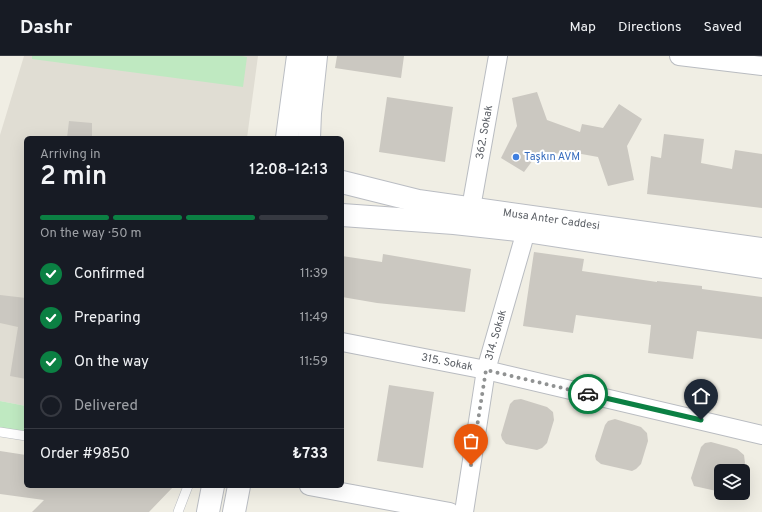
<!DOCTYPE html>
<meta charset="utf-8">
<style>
:root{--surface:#171b24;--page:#20242c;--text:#f1f3f6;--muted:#9ea1a6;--line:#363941;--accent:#0b8043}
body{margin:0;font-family:Overpass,sans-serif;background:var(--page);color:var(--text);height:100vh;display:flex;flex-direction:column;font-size:15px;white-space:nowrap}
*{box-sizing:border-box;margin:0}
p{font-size:13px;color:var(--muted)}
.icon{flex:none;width:22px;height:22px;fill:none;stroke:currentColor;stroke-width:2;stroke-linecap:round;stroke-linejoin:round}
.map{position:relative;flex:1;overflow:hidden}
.drawer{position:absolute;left:24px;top:80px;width:320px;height:352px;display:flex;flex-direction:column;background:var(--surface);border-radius:6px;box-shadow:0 4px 16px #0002}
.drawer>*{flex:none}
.fabs{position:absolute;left:714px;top:408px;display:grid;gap:8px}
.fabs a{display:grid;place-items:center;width:36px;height:36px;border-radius:6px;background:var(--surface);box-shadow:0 4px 16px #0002;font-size:20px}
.pin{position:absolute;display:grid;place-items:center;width:34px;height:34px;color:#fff;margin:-41px -17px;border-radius:50% 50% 50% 0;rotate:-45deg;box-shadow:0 0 4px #0007}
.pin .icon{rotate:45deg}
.courier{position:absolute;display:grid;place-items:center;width:40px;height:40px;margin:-20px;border:3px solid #0b8043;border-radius:50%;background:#fff;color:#222;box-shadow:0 1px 5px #0007}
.headline em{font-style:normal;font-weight:600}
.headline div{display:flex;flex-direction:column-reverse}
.headline{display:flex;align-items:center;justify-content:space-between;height:68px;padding:0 16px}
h1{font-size:26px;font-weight:600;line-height:30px}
.bar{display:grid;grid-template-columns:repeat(4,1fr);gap:6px 4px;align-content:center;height:48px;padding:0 16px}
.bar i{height:5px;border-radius:3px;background:var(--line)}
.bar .selected{background:var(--accent)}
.bar p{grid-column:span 4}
.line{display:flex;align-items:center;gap:10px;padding:0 16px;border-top:1px solid var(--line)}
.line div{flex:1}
ol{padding:0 16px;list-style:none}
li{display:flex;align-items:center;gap:12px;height:44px}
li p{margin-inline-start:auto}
li .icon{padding:4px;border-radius:50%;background:var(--accent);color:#fff;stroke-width:4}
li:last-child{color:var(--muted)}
li i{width:22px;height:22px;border:2px solid var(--line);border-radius:50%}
header{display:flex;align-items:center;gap:24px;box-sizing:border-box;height:56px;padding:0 20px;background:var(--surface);border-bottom:1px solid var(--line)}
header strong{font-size:19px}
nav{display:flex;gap:22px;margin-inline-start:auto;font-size:14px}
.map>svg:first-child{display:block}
.education{fill:#e0ddd3}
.grass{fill:#bfe9c1}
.building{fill:#cbc8c1}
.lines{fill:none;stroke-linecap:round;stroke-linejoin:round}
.service-casing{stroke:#b9bcc1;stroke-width:10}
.minor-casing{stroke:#b9bcc1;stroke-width:20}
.secondary-casing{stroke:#babdc3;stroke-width:24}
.service{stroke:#fff;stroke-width:9}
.minor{stroke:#fff;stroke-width:18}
.secondary{stroke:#fff;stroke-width:22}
.done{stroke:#909292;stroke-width:4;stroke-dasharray:0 7.2}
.route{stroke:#0b8043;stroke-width:5}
.shop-dot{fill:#3f7fe0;stroke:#fff;stroke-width:1.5}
.labels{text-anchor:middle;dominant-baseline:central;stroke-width:4;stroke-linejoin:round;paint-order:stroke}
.street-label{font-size:11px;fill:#5c6066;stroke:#fff}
.shop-label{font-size:11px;fill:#366cbe;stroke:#fff;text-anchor:start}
</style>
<header>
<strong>Dashr</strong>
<nav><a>Map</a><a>Directions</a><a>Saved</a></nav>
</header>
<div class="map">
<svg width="762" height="456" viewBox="0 0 762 456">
<rect width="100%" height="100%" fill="#f0eee4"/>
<!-- education -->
<path class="education" d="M24 0H258L247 82H26V350L0 345V79Z"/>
<!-- grass -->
<path class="grass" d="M32 0H242L247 1 243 31 32 3Z
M0 345 26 350V377L0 372Z"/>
<!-- building -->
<path class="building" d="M337 0H404L401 22 335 12Z
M537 36 547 64 580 76 582 68 603 72 619 48 642 63 627 90 634 124 608 130 598 101 565 95V98L539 96 524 116 501 102 517 70 512 42Z
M387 41 453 51 445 106 379 96Z
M69 65 92 67V82H67Z
M664 78 704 83 701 107 732 113 735 94 762 98V152L647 138 651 100 661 102Z
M534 196 584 203 582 215 657 226V225L702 230V233L762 241V283L697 275 693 303 648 297 651 269 576 259 573 277 523 270Z
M383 198 471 213 465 256 377 247 342 241V200L382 206Z
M0 239 26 242V323L10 320 18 271 0 267Z
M389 329 434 336 423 412 377 405Z
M521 343 547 351 553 356 554 364 547 387 542 392 537 394 506 388 502 383 501 379 510 348 514 344Z
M615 363 641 371 647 377 648 385 641 408 636 413 632 415 601 408 596 404 595 400 605 369 608 365Z
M711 386 737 393 744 399 745 407 742 415H721V436L694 430 691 422 701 391 705 387Z
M0 395 26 399V430H174L149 456H32L44 444 0 438Z"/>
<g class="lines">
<!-- service casing -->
<g class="service-casing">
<path id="service" d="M0 376 26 380
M178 456 188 430"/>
</g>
<!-- minor casing -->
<g class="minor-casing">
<g id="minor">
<path d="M679 0 762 10"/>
<path id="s1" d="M471 152 498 0"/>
<path id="s2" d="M342 286 486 314 762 379"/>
<path d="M309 430 450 456"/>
<path id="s3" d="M464 456 486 314 526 175"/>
</g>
</g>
<!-- secondary casing -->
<g class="secondary-casing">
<g id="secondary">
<path d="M287 82 298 0"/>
<path d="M309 82 310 57 316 0"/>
<path id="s4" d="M342 126 418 145 762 193"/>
<path d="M342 159 454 167 526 175 762 211"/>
<path d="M208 456 213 430"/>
<path d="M234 456 239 430"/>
</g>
</g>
<!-- service -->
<use href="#service" class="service"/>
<!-- minor -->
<use href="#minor" class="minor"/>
<!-- secondary -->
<use href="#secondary" class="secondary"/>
</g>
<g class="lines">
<!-- done -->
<path class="done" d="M471 409 486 314 588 338"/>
<!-- route -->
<path class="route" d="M588 338 701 364"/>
</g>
<!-- markers -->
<circle class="shop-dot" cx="516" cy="101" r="4"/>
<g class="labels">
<!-- street labels -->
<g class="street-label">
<text stroke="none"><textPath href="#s1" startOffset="77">362. Sokak</textPath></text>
<text stroke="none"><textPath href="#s4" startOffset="213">Musa Anter Caddesi</textPath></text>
<text stroke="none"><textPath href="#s3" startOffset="180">314. Sokak</textPath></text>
<text stroke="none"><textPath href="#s2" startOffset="107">315. Sokak</textPath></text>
</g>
<!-- shop labels -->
<g class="shop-label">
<text x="524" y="101">Taşkın AVM</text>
</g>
</g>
</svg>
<div class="fabs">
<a><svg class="icon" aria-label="layers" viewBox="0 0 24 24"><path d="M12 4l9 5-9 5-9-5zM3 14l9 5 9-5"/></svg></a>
</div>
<div class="pin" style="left:471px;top:409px;background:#ea580c"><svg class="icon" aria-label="bag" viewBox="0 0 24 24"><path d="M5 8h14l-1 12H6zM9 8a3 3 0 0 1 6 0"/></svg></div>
<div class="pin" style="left:701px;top:364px;background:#1f2937"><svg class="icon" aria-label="home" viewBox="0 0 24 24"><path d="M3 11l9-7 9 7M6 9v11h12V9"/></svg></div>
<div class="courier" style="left:588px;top:338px"><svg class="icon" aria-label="car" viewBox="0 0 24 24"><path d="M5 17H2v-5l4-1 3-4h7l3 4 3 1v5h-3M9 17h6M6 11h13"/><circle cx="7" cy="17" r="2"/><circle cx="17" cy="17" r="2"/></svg></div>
<section class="drawer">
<div class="headline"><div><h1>2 min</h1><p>Arriving in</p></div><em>12:08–12:13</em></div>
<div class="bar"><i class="selected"></i><i class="selected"></i><i class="selected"></i><i></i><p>On the way · 50 m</p></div>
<ol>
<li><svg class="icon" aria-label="check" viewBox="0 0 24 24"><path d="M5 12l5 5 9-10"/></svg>Confirmed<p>11:39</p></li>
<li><svg class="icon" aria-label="check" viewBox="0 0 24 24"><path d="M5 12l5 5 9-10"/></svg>Preparing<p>11:49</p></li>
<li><svg class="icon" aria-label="check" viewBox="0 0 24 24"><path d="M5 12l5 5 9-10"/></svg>On the way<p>11:59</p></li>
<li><i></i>Delivered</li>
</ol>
<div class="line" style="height:52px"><div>Order #9850</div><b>₺733</b></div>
</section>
</div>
